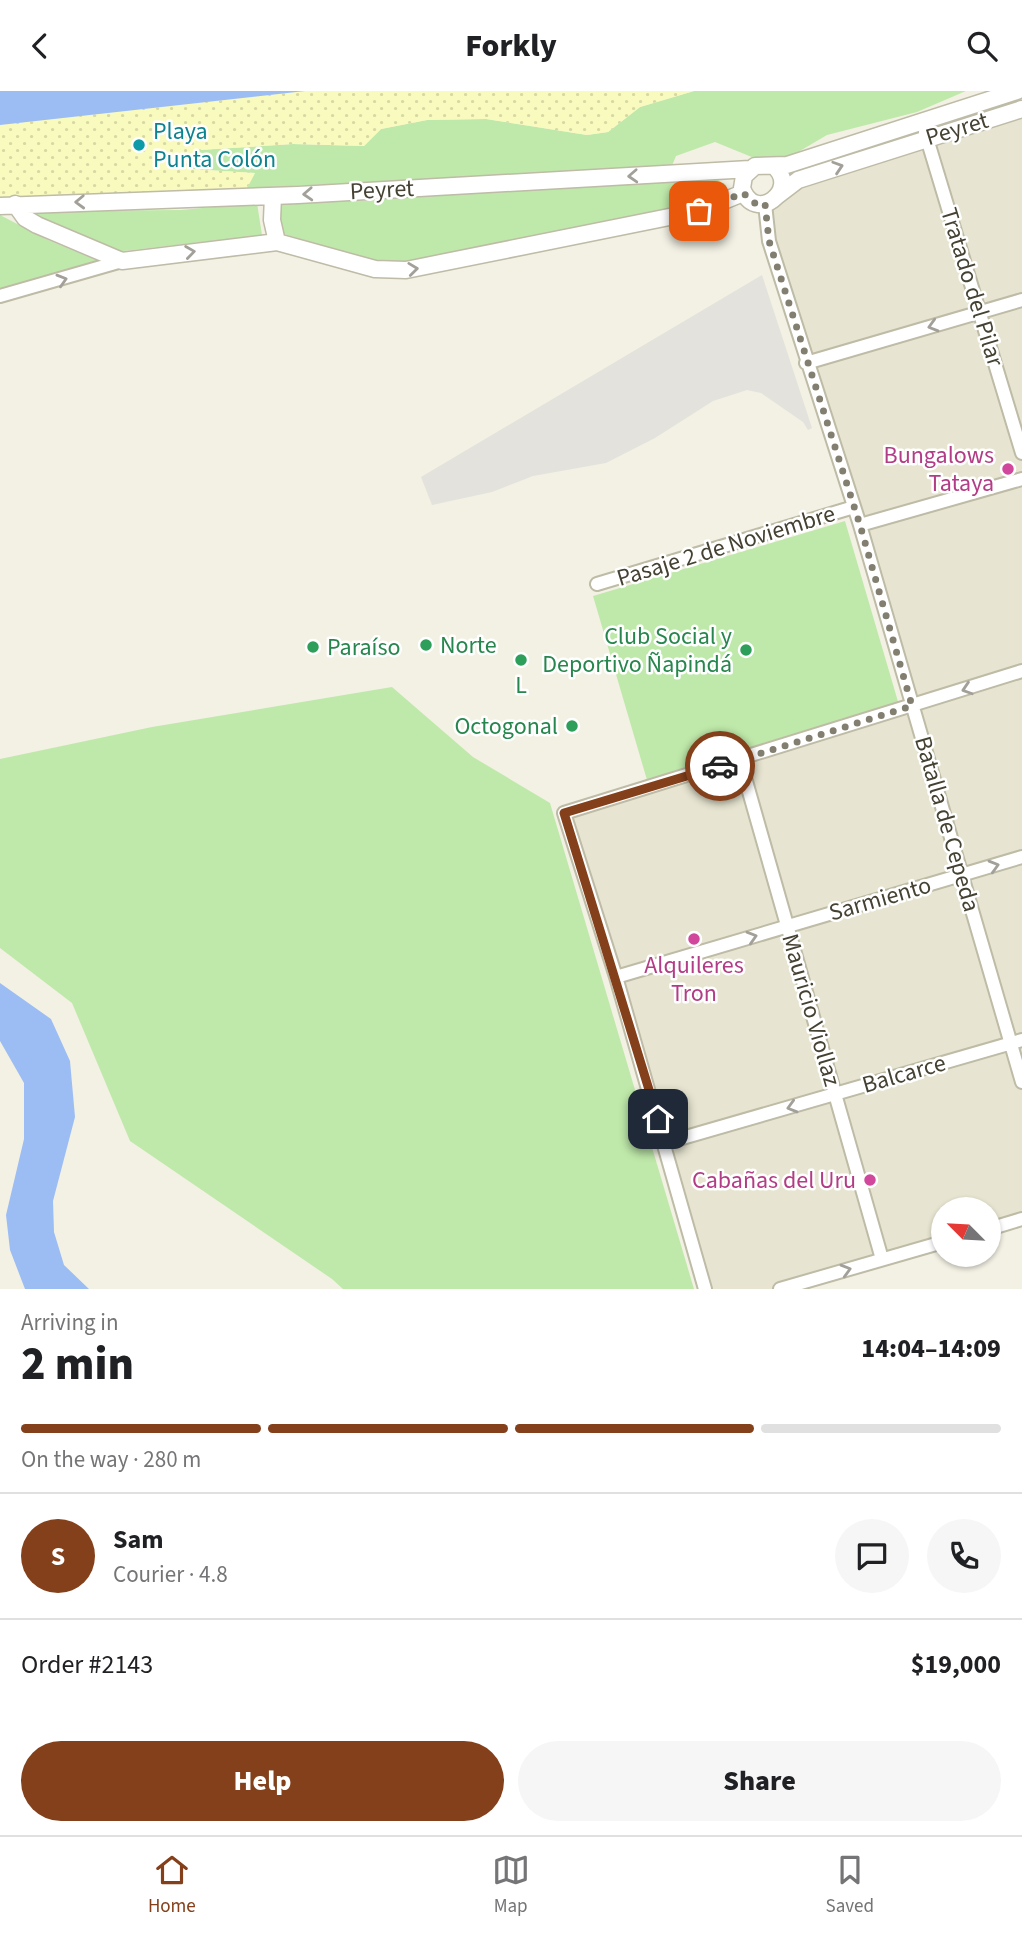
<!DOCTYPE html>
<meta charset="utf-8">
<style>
:root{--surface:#fff;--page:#f6f6f6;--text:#202124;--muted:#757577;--line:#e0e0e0;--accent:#84401a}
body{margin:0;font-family:"Source Sans 3",sans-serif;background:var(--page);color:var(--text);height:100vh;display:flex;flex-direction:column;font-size:26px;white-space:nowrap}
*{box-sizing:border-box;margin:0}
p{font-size:23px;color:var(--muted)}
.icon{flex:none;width:38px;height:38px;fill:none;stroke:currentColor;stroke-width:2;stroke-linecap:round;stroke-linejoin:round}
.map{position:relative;height:1198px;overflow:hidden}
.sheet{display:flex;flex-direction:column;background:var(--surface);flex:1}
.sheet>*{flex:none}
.needle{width:46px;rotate:294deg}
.controls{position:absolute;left:931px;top:1106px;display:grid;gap:14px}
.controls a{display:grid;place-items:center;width:70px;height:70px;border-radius:50%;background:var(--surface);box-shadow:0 2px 5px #0004;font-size:35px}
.pin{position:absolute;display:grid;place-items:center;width:60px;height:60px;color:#fff;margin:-30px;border-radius:14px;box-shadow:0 4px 10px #0006}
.courier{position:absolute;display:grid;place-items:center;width:70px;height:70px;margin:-35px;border:5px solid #84401a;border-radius:50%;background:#fff;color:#222;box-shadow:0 2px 9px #0007}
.head em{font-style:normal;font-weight:800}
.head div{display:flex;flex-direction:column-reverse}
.head{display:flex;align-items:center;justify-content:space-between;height:119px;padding:0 21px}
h1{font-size:46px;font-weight:800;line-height:52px}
.bar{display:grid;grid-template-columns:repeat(4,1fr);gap:10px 7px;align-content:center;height:84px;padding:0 21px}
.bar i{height:9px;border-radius:5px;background:var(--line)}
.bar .on{background:var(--accent)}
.bar p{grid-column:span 4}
.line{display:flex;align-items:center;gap:18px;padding:0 21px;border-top:2px solid var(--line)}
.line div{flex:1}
.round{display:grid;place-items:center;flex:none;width:74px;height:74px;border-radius:37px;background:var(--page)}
.action{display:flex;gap:14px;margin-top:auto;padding:14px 21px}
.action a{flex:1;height:80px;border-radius:42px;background:var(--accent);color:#fff;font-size:28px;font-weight:800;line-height:80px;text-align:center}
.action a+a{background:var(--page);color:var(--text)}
header{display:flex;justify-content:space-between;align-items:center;height:91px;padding:0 21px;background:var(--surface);font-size:32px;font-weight:800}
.tab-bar{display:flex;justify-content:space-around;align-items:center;height:98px;border-top:2px solid var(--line);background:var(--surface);font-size:19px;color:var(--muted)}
.tab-bar a{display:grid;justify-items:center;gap:4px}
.tab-bar .on{color:var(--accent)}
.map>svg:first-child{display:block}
.residential{fill:#e7e5d1}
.grass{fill:#bfe9aa}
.sand{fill:url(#sand-dots)}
.parking{fill:#e3e2dc}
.water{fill:#9cbdf3}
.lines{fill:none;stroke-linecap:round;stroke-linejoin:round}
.minor-casing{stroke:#bebba6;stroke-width:16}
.tertiary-casing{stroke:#bebba6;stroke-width:19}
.minor{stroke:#fff;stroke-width:12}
.tertiary{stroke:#fff;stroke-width:16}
.oneway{stroke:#a2a099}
.done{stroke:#827f71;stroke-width:7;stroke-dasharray:0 12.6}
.route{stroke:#84401a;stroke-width:9}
.culture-dot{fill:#0f9aa8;stroke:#fff;stroke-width:2.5}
.hotel-dot{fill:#d1479c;stroke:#fff;stroke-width:2.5}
.leisure-dot{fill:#2e9e5b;stroke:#fff;stroke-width:2.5}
.labels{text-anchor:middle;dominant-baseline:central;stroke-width:5;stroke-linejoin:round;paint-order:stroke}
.street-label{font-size:24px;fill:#454233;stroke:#fff}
.culture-label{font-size:24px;fill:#0d838f;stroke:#fff;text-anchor:start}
.hotel-label{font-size:24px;fill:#b23c85;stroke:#fff;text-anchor:end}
.leisure-label{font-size:24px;fill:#27864d;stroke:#fff;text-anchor:end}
</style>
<header><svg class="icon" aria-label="back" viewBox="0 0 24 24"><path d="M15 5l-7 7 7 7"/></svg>Forkly<svg class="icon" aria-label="search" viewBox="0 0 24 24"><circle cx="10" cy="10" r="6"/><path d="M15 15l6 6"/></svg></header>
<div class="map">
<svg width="1022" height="1198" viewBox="0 0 1022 1198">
<defs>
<pattern id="sand-dots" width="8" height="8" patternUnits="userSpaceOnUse" patternTransform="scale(1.75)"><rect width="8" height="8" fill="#f9fabd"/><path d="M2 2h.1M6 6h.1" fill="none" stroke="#d7d8a3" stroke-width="1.8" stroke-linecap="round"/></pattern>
</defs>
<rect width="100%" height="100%" fill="#f3f1e4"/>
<!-- residential -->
<path class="residential" d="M1022 18V1128L989 1138V1118H943V1151L780 1198H705L564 722 912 615 806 272 765 113 798 89Z"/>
<!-- grass -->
<path class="grass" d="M694 0H966L917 21 827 44 793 64 759 69 715 51 676 65 671 77 247 97 255 82 190 78 188 70 200 59 293 53 364 55 381 38 427 29 486 28 587 44 608 41 640 16Z
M712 85 726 94 728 105 440 167 401 171 364 168 278 141 279 113 284 111 361 110Z
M257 112 262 144 115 161 32 127 34 120 181 119Z
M0 124 48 149 101 171 0 201Z
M845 430 899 614 647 689 593 505Z
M392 596 473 666 550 712 694 1198H343L332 1188 130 1050 72 912 0 857V668L152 636Z"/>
<!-- sand -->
<path class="sand" d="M305 0H694L640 16 608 41 587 44 486 28 427 29 381 38 364 55 293 53 201 59 188 70 190 78 255 82 247 97 0 108V34Z"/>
<!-- parking -->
<path class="parking" d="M762 184 812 337 808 339 803 331 761 302 747 299 713 310 655 347 606 372 533 385 492 401 432 414 421 386Z"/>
<!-- water -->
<path class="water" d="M0 0H305L0 34Z
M0 892 51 928 70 970 75 1026 53 1110 54 1141 64 1174 89 1198H25L10 1159 6 1124 24 1048V992L0 950Z"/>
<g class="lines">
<!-- minor casing -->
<g class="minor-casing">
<path id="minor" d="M925 41 1022 362
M765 113 769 150 860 434 1022 991
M0 205 122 170
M806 272 1022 209
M860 434 1022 388
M597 493 854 416
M740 669 882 1168
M616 886 1022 766
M665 1052 1022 949
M989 1138 1022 1128
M705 1198 616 886 564 722 1022 580
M780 1198 943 1151"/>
</g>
<!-- tertiary casing -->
<g class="tertiary-casing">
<path id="tertiary" d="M774 75C801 99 754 134 742 97L744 85 755 75 787 74 1017 0
M273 105 272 129 277 151
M777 105 798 89 1022 18
M15 113 25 127 37 134 122 170 277 151 375 178 406 179 699 120 743 102
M0 115 298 104 750 78"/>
</g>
<!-- minor -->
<use href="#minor" class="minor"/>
<!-- tertiary -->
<use href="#tertiary" class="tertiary"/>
</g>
<!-- one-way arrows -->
<defs><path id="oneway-chevron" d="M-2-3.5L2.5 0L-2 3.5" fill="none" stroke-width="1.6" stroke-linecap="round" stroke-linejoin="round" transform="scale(1.75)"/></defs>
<g class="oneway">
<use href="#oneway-chevron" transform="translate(838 76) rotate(-18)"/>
<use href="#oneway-chevron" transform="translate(633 85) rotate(177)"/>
<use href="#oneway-chevron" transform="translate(308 103) rotate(177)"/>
<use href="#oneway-chevron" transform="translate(80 111) rotate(178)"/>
<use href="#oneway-chevron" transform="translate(190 161) rotate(-8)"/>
<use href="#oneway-chevron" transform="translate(413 178) rotate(-7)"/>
<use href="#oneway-chevron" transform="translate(62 189) rotate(-17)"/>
<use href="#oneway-chevron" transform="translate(933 235) rotate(164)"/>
<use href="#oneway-chevron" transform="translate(967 598) rotate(162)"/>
<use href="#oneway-chevron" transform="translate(994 775) rotate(-16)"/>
<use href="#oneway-chevron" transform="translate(752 846) rotate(-17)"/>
<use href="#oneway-chevron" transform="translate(792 1016) rotate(164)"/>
<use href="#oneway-chevron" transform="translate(846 1179) rotate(-16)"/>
</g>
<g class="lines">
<!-- done -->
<path class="done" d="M699 120 743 102 757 114 765 113 769 150 860 434 912 615 720 675"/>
<!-- route -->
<path class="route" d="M658 1028 564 722 720 675"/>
</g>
<!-- markers -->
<circle class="culture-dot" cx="139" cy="54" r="7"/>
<g class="hotel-dot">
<circle cx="1008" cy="378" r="7"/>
<circle cx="694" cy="848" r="7"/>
<circle cx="870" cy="1089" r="7"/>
</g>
<g class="leisure-dot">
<circle cx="426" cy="554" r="7"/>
<circle cx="313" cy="556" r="7"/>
<circle cx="746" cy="559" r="7"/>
<circle cx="521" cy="569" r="7"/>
<circle cx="572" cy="635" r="7"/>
</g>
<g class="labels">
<!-- street labels -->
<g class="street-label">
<text transform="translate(957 38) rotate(-17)">Peyret</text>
<text transform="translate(382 99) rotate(-3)">Peyret</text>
<text transform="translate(972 196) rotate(73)">Tratado del Pilar</text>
<text transform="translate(726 455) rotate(-17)">Pasaje 2 de Noviembre</text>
<text transform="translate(947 733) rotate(74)">Batalla de Cepeda</text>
<text transform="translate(880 808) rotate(-16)">Sarmiento</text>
<text transform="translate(811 919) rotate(74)">Mauricio Viollaz</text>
<text transform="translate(904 983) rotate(-16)">Balcarce</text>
</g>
<!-- culture labels -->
<g class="culture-label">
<text x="153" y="40">Playa<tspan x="153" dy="28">Punta Colón</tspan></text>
</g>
<!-- hotel labels -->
<g class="hotel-label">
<text x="994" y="364">Bungalows<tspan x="994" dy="28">Tataya</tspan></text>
<text x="694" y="874" text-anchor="middle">Alquileres<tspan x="694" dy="28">Tron</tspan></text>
<text x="856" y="1089">Cabañas del Uru</text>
</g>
<!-- leisure labels -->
<g class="leisure-label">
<text x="732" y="545">Club Social y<tspan x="732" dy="28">Deportivo Ñapindá</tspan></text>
<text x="440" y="554" text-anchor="start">Norte</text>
<text x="327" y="556" text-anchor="start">Paraíso</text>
<text x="521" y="594" text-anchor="middle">L</text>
<text x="558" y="635">Octogonal</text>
</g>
</g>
</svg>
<div class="controls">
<a><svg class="needle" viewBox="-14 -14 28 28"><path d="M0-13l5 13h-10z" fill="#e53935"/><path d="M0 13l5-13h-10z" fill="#757577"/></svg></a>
</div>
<div class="pin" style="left:699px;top:120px;background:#ea580c"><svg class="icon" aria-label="bag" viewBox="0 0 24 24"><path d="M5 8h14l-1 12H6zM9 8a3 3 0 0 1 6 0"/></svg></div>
<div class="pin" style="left:658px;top:1028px;background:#1f2937"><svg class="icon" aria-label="home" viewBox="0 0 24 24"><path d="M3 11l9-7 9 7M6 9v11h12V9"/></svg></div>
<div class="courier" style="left:720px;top:675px"><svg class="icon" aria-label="car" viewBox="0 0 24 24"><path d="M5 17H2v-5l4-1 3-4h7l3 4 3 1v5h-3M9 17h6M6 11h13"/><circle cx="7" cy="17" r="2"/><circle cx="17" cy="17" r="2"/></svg></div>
</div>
<section class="sheet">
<div class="head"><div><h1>2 min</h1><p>Arriving in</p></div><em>14:04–14:09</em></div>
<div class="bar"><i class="on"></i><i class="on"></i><i class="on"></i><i></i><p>On the way · 280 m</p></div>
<div class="line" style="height:126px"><b class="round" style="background:var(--accent);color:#fff">S</b><div><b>Sam</b><p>Courier · 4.8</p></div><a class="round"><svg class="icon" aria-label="chat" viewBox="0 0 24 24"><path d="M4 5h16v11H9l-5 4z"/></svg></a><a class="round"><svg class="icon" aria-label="phone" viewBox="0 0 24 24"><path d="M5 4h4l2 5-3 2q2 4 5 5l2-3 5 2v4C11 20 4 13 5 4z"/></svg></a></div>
<div class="line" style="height:91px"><div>Order #2143</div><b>$19,000</b></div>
<div class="action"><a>Help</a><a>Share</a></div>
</section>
<nav class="tab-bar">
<a class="on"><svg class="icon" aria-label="home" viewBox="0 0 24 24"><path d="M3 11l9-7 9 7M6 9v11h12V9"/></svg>Home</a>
<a><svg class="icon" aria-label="map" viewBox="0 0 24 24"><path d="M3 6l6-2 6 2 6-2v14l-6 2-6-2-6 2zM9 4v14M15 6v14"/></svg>Map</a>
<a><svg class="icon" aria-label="saved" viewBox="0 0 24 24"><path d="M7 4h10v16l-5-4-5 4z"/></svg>Saved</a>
</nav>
